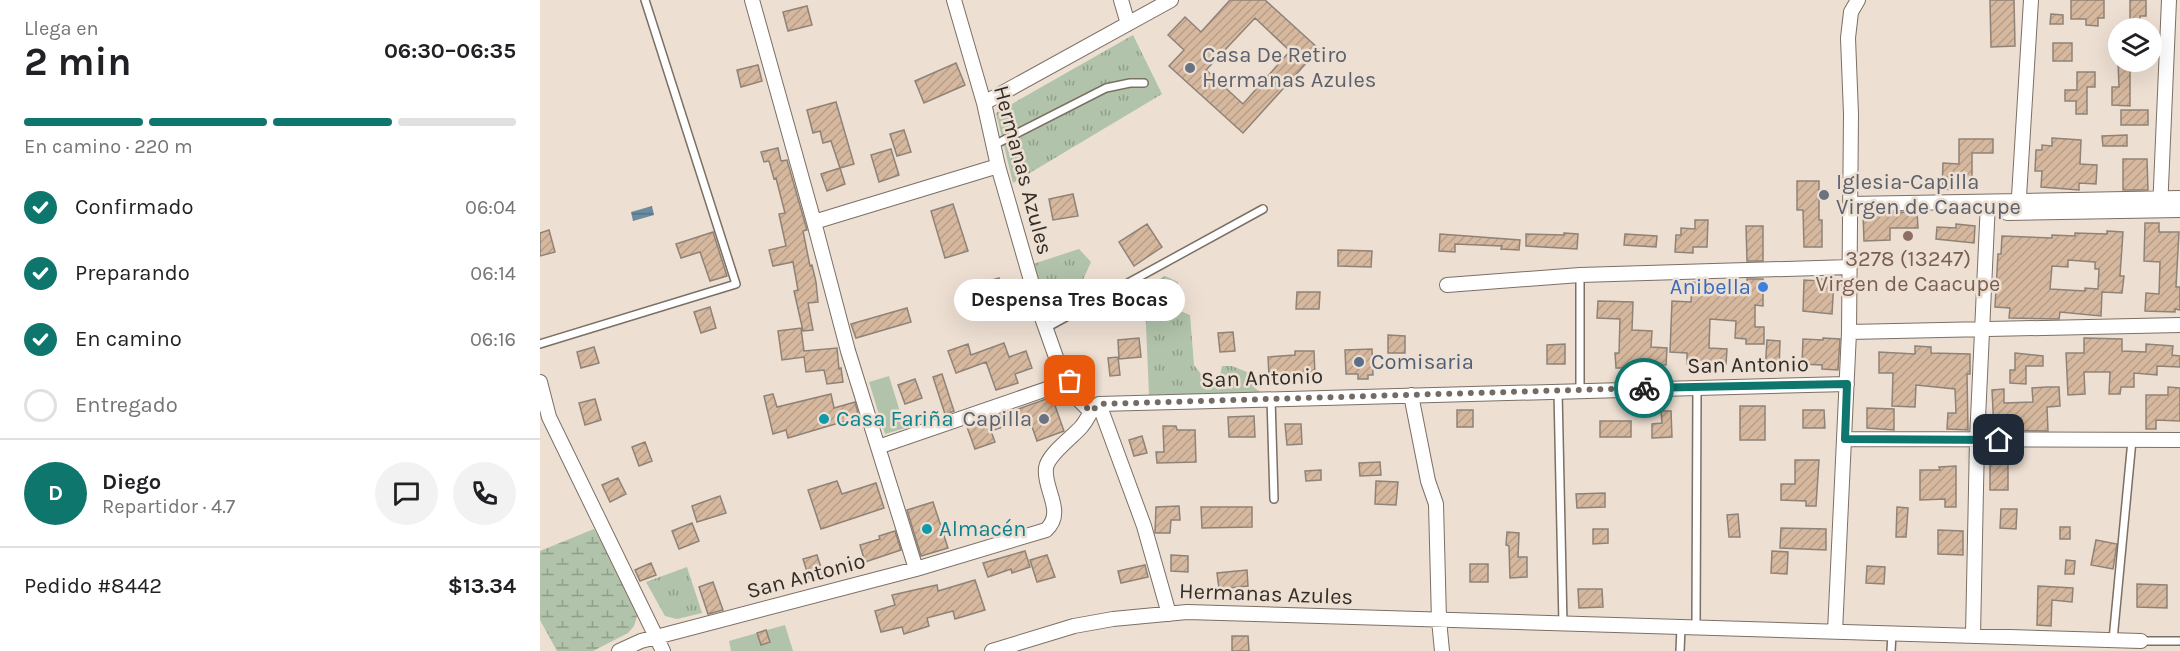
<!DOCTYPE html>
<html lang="es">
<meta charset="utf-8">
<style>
:root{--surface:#fff;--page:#f2f2f2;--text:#202124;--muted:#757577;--line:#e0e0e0;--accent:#0f766e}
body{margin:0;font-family:Karla,sans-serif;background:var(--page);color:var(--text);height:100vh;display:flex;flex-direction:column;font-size:22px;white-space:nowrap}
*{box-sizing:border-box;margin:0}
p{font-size:20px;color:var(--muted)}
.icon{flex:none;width:33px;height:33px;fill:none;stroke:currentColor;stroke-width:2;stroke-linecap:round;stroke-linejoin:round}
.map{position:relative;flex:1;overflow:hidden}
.details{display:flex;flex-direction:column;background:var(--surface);width:540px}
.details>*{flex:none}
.controls{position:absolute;left:1568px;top:18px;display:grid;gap:12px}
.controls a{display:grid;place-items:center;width:54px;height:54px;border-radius:50%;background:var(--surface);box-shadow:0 6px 24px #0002;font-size:30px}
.pin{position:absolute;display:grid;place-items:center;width:51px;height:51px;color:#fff;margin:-26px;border-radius:12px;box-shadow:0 3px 9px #0006}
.courier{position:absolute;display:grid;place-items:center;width:60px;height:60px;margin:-30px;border:4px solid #0f766e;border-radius:50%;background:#fff;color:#222;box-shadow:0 2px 8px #0007}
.bubble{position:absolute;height:42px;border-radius:21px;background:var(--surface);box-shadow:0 6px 24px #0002;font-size:20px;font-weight:700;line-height:42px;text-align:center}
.summary em{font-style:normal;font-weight:700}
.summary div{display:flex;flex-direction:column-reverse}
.summary{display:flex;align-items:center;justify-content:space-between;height:102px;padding:0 24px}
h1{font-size:39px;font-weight:700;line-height:45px}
.bar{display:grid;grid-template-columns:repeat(4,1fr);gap:9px 6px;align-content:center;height:72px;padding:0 24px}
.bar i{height:8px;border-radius:4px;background:var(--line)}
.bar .current{background:var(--accent)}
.bar p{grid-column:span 4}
.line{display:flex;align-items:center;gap:15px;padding:0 24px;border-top:2px solid var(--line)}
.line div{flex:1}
.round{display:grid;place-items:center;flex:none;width:63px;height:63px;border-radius:32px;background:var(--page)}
ol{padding:0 24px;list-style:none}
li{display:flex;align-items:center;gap:18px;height:66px}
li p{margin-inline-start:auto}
li .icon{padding:6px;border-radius:50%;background:var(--accent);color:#fff;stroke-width:4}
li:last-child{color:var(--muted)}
li i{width:33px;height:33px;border:3px solid var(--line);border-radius:50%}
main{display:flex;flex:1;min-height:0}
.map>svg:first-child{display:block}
.grass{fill:url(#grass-tufts)}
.wetland{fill:url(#wetland-marsh)}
.pitch{fill:#b1c3aa}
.water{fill:url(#water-rules)}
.building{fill:url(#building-hatch);stroke:#8f8277;stroke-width:1.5;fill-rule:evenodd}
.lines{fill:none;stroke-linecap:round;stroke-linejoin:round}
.lane-casing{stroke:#7c6f64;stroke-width:10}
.street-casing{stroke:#7c6f64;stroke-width:16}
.lane{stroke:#fff;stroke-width:7}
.street{stroke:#fff;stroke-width:14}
.done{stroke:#736b64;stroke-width:6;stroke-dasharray:0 10.8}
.route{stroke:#0f766e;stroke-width:8}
.worship-dot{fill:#6b7280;stroke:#eddfd2;stroke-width:2}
.education-dot{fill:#8d6e63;stroke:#eddfd2;stroke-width:2}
.shop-dot{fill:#3f7fe0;stroke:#eddfd2;stroke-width:2}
.service-dot{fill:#5c6f8a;stroke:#eddfd2;stroke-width:2}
.culture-dot{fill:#0f9aa8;stroke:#eddfd2;stroke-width:2}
.labels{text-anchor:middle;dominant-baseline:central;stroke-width:5;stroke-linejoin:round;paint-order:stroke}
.worship-label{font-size:22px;fill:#5b616d;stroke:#eddfd2;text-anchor:start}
.street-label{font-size:22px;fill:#322d28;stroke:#eddfd2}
.education-label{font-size:22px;fill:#785e54;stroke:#eddfd2}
.shop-label{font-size:22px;fill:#366cbe;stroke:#eddfd2;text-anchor:end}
.service-label{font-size:22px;fill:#4e5e75;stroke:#eddfd2;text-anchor:start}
.culture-label{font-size:22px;fill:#0d838f;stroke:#eddfd2;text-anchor:start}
</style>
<main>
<section class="details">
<div class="summary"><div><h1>2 min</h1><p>Llega en</p></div><em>06:30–06:35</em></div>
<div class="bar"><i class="current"></i><i class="current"></i><i class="current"></i><i></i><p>En camino · 220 m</p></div>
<ol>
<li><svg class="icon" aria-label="check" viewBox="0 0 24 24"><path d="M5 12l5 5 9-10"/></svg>Confirmado<p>06:04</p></li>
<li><svg class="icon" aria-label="check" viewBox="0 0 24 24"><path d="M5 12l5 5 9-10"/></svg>Preparando<p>06:14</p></li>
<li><svg class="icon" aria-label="check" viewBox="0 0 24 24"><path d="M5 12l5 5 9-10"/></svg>En camino<p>06:16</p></li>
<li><i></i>Entregado</li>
</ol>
<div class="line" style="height:108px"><b class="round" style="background:var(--accent);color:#fff">D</b><div><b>Diego</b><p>Repartidor · 4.7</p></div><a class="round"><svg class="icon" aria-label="chat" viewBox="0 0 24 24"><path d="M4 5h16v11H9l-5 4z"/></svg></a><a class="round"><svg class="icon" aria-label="phone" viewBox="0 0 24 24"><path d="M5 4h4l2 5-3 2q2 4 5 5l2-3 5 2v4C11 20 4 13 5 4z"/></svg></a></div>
<div class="line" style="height:78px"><div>Pedido #8442</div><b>$13.34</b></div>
</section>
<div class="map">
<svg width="1640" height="651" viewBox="0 0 1640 651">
<defs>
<pattern id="grass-tufts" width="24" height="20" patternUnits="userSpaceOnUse" patternTransform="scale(1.5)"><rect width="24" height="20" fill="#b1c3aa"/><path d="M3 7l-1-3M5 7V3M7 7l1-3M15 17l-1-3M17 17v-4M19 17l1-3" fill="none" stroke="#919f8a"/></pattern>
<pattern id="wetland-marsh" width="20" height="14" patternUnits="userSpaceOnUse" patternTransform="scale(1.5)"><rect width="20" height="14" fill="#b1c3aa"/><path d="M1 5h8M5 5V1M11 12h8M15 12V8" fill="none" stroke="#919f8a"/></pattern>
<pattern id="water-rules" width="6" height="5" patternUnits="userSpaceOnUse" patternTransform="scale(1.5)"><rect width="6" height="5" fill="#698ca0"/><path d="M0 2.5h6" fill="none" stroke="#577382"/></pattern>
<pattern id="building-hatch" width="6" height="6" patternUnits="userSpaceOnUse" patternTransform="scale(1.5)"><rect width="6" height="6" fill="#d6b89e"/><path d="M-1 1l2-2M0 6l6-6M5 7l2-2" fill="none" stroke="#b89e88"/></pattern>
</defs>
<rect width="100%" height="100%" fill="#eddfd2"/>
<!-- grass -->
<path class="grass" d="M593 35 622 94 473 183 456 113Z
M539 249 551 262 538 291 539 300 537 310 512 324 493 264Z
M625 276 638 282V310L650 315 654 365 664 378 680 375 682 366H692L707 372 713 387 722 393 609 395 605 303 583 301Z
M147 567 162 613 137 619 125 616 106 582Z"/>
<!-- wetland -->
<path class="wetland" d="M54 529 86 585 98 613 94 626 88 633 53 651H17L0 620V551Z"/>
<!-- pitch -->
<path class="pitch" d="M349 376 365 428 345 434 329 382Z
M245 625 253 651H191L189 641Z"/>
<!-- water -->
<path class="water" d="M112 206 114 215 93 221 91 212Z"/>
<!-- building -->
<path class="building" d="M690 0H725L779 49 703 133 629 66 644 50 628 35 645 17 661 32ZM715 18 750 51 703 104 666 70Z
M1450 0H1474L1475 46 1451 47Z
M1531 0H1564V18H1558V26L1546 25V19H1531Z
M1590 0H1606V16H1600V28H1590Z
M267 6 272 25 248 31 243 12Z
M1511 14 1523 15V24H1510Z
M1513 43H1532V61H1513Z
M1578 62H1590V106L1572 105V87H1579Z
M416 63 425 85 384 103 375 81Z
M218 65 222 81 201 87 197 70Z
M1537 72H1555V87H1547V114H1536V101H1525V90H1537Z
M296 102 314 164 300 168 291 141 283 143 280 131 273 133 267 110Z
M1581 110H1608V125H1581Z
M364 130 371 152 357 156 350 134Z
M1587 135V146H1563L1562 136Z
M1512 138 1541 140 1540 164 1557 165 1556 184 1539 183V190L1501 187 1502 171H1495L1496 150H1502V145L1512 146Z
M1419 139H1453V153H1432V180H1416L1415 190 1402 189 1403 163 1419 164Z
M238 148 241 161 247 160 267 230 263 231 270 266 272 265 276 282 278 302 268 303 273 330 263 331 254 291 258 290 253 262 233 266 229 250 246 246 239 214 245 213 236 178 234 179 229 161 224 162 221 152Z
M351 149 359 175 339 182 331 155Z
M1583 159H1607L1608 190H1583Z
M300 168 305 184 287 191 281 174Z
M1257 181H1279V220H1282V247H1264L1263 210H1257Z
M533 194 538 216 513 220 509 199Z
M413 204 428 251 405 258 391 211Z
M1377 212 1378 228H1350V240L1324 241 1323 213Z
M1155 220H1168L1167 247H1153V253L1135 252 1136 235H1141V228L1155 229Z
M1605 223H1619V232H1639L1636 287H1640V310L1635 309V312L1605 311 1606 293 1619 294 1620 262 1604 261Z
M607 224 622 247 594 266 579 242Z
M1416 224 1435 226 1434 243 1396 239 1397 227 1416 228Z
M1206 226H1223V261H1207Z
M9 230 15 252 0 256V233Z
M1567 231 1583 232 1580 276H1584L1582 293 1562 292 1561 316 1520 312 1519 319 1469 318 1470 308 1455 307 1458 254H1461L1462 236 1512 238V235L1535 236V233L1567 234ZM1528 260 1555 262V269H1559L1558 289 1545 288V291L1510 289 1512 266 1528 267Z
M173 232 187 276 170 281 160 252 141 258 136 244Z
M1024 233 1038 234 1037 249 986 246V234L1024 235Z
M900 234 980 240 979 250 961 249 962 246 915 244V252L899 251Z
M1085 234 1117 236 1116 247 1084 245Z
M798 250 832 251 831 267 798 266Z
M459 278 464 293 439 301 435 285Z
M1207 279H1223V306L1215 305V327H1224V344H1206V339L1195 338 1196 321 1170 319 1169 348 1187 349 1186 364H1147V353L1130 352 1132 301 1151 302 1152 282 1187 285V288L1207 289Z
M1282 279H1294L1292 314 1263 311 1264 280 1281 281Z
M757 292H780L779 309H756Z
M1058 301 1093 302 1092 330 1112 331 1111 347 1127 348 1126 365 1108 364V368H1076L1075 353H1079L1080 319 1057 318Z
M170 307 176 328 161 333 154 312Z
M367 308 371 322 316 338 311 324Z
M261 328 264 351 297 348 299 369 301 368 303 382 287 384 284 370 266 372 264 357 242 360 238 331Z
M693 332 695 351 680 352 678 333Z
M848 335 865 336V353H848Z
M599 338 601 357 579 359 578 340Z
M1283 338 1300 339 1298 370 1282 369V365L1262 364 1263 339 1283 340Z
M1544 338 1582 339V351L1606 352V344L1633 346 1632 355 1640 356V367L1617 366V375L1594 373V387H1581L1580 394H1569L1570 372H1544L1545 394 1528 395 1526 353H1544Z
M1227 340 1240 341 1239 371H1225Z
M464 343 469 357 486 351 492 368 475 374 478 383 456 390 446 362 416 373 408 351 428 344 431 355Z
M1025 344V364H1007V345Z
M1375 346 1391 347V353L1430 354V374H1427L1428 430 1407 429 1408 413H1416L1415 389 1376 385 1375 407 1352 406 1353 373H1339V352L1375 354Z
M54 347 59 363 41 368 37 352Z
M832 349 833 375H828V379H818V374H806L805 350Z
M755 351H774L775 375H729L728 357 755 355Z
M1475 353 1503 356V366H1486V384L1470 383V370H1475Z
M578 357 580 375 570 376 568 358Z
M402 374 414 411 405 414 393 377Z
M375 379 382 398 365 404 358 385Z
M1507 387H1519L1520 406 1507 407 1508 431 1454 430 1452 390 1464 389V403L1493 402 1492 388Z
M1628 387 1640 388V421L1616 420V429H1606V395H1628Z
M233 394 237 407 291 394 294 408 315 402 319 417 248 438 246 430 233 434 224 396Z
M512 397 524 431 497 441 489 418 451 431 455 442 435 449 427 427Z
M55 399 61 420 45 425 39 403Z
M1200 406H1225V440H1200Z
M1327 408 1354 409V430L1327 428Z
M917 410H933V427H917Z
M1263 410H1284L1285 428H1263Z
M1121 411H1131L1132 437 1112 438V424L1122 423Z
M714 416 715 437H689L688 417Z
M1060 421H1091V437H1060Z
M745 424H761L762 444 747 445Z
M623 426H636L637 430H655L656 462 617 463 616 452H624Z
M602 436 607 453 594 456 589 440Z
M105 442 112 461 99 466 92 447Z
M1255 460H1279L1276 506H1266V501L1241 500V484H1255Z
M840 462 841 475 820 476 819 463Z
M1450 463H1468V490H1450Z
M1416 466V507H1405V499L1380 500V470H1400L1399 467Z
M781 470V480L766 481 765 471Z
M78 478 86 494 70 502 62 485Z
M297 481 302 494 336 483 344 508 281 529 268 490Z
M836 481 858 482 856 505 835 504Z
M1065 493V507L1037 508 1036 494Z
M180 496 186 513 157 522 152 506Z
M393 502 408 548 381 556 367 510Z
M639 506 640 520H631L630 533H615L616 507Z
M661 507H712V527L662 528Z
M1357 507 1368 508 1366 537H1356Z
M1461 509H1477L1476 529 1460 528Z
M1198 514 1200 537H1189L1187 515Z
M152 523 159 541 139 549 132 531Z
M1520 527H1530V539H1520Z
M1241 528 1286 529V550L1240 548Z
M1053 529H1068V543L1053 544Z
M1398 530 1423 531V555L1398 554Z
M355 531 361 550 325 562 320 545 340 539 339 536Z
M967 532 979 533 978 557H987V577L970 578 969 546 966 545Z
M1556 540 1577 544 1573 569 1551 565Z
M485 551 490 567 472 573 471 569 448 577 443 563Z
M1232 551 1248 552 1247 574 1231 573Z
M277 555 283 574 269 578 263 559Z
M507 555 515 577 497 582 490 560Z
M631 555 648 556V572L631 571Z
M1526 560 1535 561 1534 574H1525Z
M111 563 116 575 100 581 95 570Z
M930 564H948V582H930Z
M605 565 608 577 581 583 578 571Z
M1327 566 1345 567 1344 584 1326 583Z
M707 570 708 586 679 589 677 573Z
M435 580 445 610 415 619 413 611 387 618 389 626 364 634 362 627 341 632 335 611 355 605 352 595 397 585 398 591Z
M173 582 183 610 168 614 159 587Z
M1597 584 1627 585V608L1597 607Z
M1498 586 1533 588 1532 602 1512 600 1511 626 1497 625Z
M1038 589H1062L1063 607 1039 608Z
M226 630 230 642 221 645 217 633Z
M692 636H708L709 651H692Z"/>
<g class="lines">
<!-- lane casing -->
<g class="lane-casing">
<path id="lane" d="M454 145 566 88 590 83H604
M506 328 723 209
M0 344 196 284 105 0
M1040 390V275
M1018 391 1023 625
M731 398 734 499
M1156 627 1157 387
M1573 640 1592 440
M1601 641H1640
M1140 651 1141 628
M1351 651 1352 634"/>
</g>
<!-- street casing -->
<g class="street-casing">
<path id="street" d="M212 0 274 222 308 351 376 569
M414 0 444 103 458 166 501 315 517 360 540 401 551 412
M581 0 588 24
M444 103 631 0
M1459 203 1467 213 1640 210
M1310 204 1640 198
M1620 210 1629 0
M1478 213 1491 0
M274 222 458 166
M907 285 1040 275 1310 267
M1309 332 1640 325
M0 382 9 417 123 651
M871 395 888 481 896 504 899 620 902 651
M559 404 604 526 629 614
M1305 439 1640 440
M338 447 530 381
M1295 632 1309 332 1311 114 1308 38 1311 12 1318 0
M1433 636 1437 440 1448 202
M79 651 101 641 376 569 506 530C526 512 503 489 506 468 508 454 533 437 542 426 549 418 550 409 559 404L1307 384
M452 651 534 626 573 619 647 612 1601 641"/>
</g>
<!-- lane -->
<use href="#lane" class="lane"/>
<!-- street -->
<use href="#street" class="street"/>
</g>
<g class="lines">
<!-- done -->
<path class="done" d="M530 381 540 401 551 412 559 404 1104 388"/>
<!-- route -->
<path class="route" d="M1104 388 1307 384 1305 439 1459 440"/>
</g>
<!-- markers -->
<g class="worship-dot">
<circle cx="650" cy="68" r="6"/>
<circle cx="1284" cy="195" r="6"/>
<circle cx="504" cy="419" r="6"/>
</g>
<circle class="education-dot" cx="1368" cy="236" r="6"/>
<circle class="shop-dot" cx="1223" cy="287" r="6"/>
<circle class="service-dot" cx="819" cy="362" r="6"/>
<g class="culture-dot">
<circle cx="284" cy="419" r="6"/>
<circle cx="387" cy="529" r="6"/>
</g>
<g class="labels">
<!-- worship labels -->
<g class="worship-label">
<text x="662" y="55">Casa De Retiro<tspan x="662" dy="25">Hermanas Azules</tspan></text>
<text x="1296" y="182">Iglesia-Capilla<tspan x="1296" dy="25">Virgen de Caacupe</tspan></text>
<text x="492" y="419" text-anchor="end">Capilla</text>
</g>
<!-- street labels -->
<g class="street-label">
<text transform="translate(483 170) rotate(75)">Hermanas Azules</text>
<text transform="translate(1208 365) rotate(-1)">San Antonio</text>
<text transform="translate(722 378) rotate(-2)">San Antonio</text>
<text transform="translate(266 576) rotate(-15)">San Antonio</text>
<text transform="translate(726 594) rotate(2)">Hermanas Azules</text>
</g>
<!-- education labels -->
<g class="education-label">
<text x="1368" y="259">3278 (13247)<tspan x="1368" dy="25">Virgen de Caacupe</tspan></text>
</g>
<!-- shop labels -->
<g class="shop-label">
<text x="1211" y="287">Anibella</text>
</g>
<!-- service labels -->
<g class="service-label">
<text x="831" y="362">Comisaria</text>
</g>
<!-- culture labels -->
<g class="culture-label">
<text x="296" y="419">Casa Fariña</text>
<text x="399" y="529">Almacén</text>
</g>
</g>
</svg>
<div class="controls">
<a><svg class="icon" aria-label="layers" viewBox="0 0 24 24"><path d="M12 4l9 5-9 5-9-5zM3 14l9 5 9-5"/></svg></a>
</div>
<div class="pin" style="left:530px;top:381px;background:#ea580c"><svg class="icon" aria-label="bag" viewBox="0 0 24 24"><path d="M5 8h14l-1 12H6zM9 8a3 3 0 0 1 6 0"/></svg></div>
<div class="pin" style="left:1459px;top:440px;background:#1f2937"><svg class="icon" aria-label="home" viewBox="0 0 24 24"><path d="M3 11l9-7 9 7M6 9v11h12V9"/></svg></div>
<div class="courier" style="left:1104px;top:388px"><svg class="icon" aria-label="bike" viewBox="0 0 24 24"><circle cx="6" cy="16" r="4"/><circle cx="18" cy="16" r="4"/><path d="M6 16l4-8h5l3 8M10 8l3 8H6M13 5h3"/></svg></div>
<div class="bubble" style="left:414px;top:279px;width:231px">Despensa Tres Bocas</div>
</div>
</main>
